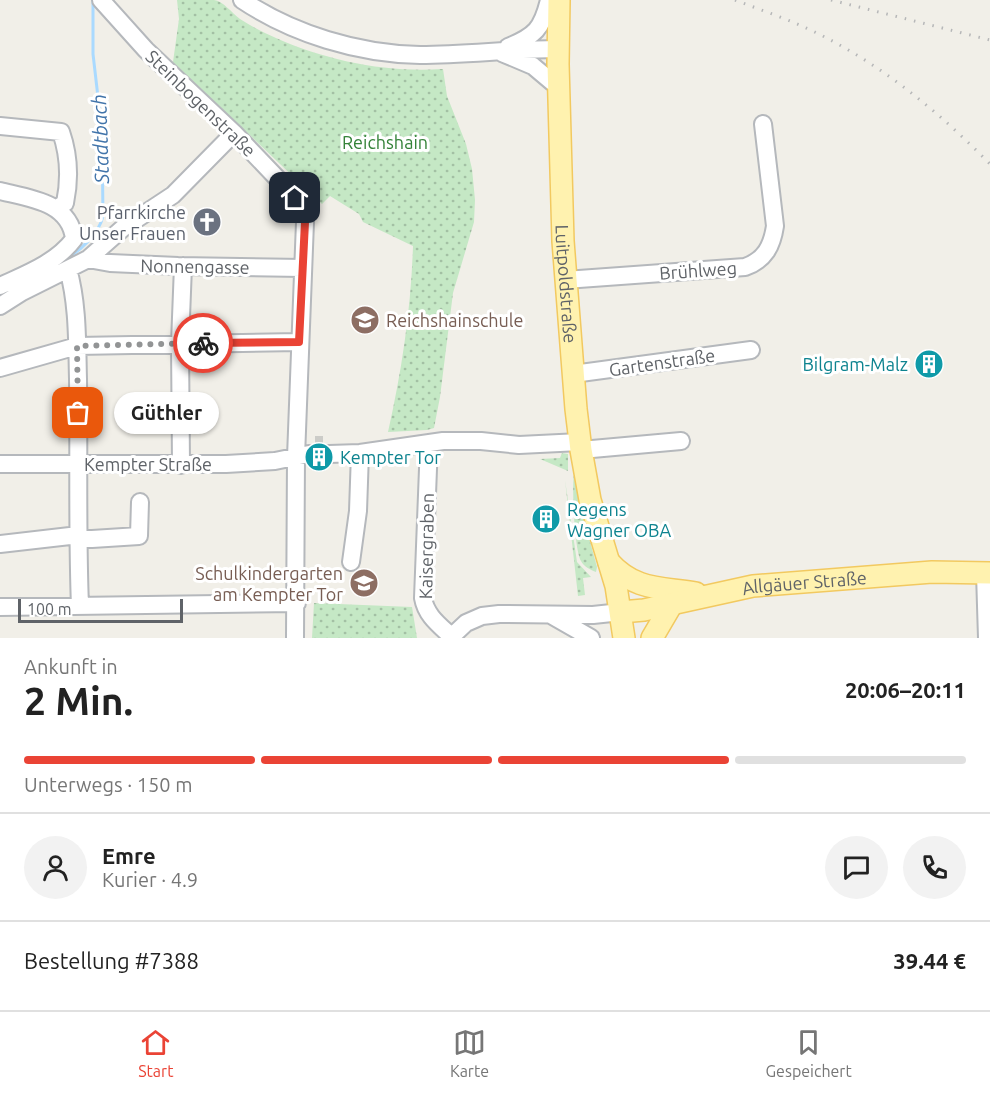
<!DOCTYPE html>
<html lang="de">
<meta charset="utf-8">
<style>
:root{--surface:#fff;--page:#f2f2f2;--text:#222;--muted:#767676;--line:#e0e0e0;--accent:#ea4335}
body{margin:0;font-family:Ubuntu,sans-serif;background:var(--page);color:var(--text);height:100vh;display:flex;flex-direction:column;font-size:22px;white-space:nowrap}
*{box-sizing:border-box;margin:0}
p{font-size:20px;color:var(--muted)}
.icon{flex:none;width:33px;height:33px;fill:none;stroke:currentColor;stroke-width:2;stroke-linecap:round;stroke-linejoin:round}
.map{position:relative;height:638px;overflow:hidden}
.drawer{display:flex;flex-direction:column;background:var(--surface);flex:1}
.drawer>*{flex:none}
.scale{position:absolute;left:18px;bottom:15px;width:165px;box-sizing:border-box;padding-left:6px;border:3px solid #5f6368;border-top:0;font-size:16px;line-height:21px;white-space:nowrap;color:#5f6368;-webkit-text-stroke:4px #fff;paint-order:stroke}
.pin{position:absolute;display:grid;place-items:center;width:51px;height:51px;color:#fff;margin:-26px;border-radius:12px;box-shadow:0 3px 9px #0006}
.courier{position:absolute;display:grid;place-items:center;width:60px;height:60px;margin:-30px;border:4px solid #ea4335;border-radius:50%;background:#fff;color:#222;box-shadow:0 2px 8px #0007}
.bubble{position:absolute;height:42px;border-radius:21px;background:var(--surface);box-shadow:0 2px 4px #0004;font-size:20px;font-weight:700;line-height:42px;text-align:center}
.summary em{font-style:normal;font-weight:700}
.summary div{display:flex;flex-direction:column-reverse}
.summary{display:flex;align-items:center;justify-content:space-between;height:102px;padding:0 24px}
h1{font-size:39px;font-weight:700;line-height:45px}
.bar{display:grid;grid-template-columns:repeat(4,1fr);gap:9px 6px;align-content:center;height:72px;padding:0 24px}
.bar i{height:8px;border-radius:4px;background:var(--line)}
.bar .current{background:var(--accent)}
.bar p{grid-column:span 4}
.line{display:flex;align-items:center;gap:15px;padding:0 24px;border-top:2px solid var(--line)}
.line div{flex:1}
.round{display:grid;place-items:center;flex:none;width:63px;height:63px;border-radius:32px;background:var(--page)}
.dock{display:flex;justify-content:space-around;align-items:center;height:84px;border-top:2px solid var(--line);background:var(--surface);font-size:16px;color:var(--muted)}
.dock a{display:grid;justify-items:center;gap:3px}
.dock .current{color:var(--accent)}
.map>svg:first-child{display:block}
.green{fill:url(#green-dots)}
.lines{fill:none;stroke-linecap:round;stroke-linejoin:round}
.stream{stroke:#aadaff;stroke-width:3}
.minor-tunnel{stroke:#ccccc8;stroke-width:16;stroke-dasharray:16 8;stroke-linecap:butt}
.minor-casing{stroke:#b5b8bc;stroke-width:20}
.major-casing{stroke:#f2c960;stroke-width:24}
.minor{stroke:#fff;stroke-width:16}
.major{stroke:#fff2af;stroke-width:21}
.rail{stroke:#b6b7b8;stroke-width:3;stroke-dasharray:1.5 8;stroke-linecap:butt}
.done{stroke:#929495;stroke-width:6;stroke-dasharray:0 10.8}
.route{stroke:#ea4335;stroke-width:8}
.labels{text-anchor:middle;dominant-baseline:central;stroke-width:6;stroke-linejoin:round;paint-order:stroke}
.street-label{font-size:18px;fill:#5f6368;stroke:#fff}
.park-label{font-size:18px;fill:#348238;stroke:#fff}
.worship-label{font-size:18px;fill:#5b616d;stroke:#fff;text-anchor:end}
.education-label{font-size:18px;fill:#785e54;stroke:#fff;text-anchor:start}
.culture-label{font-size:18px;fill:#0d838f;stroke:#fff;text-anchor:start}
.water-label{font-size:20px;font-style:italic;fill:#4174aa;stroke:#fff}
</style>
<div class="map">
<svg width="990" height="638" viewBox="0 0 990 638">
<defs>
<pattern id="green-dots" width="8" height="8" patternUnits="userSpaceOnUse" patternTransform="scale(1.5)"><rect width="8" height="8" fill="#c5e8c5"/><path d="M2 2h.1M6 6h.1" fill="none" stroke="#a3c0a4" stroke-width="1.8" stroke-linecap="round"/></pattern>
</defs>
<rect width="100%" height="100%" fill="#f1efe8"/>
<!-- green -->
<path class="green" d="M177 0C189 0 202 0 214 0 223 1 232 13 240 19 251 26 264 33 276 38 328 61 387 73 443 69L447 96 466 144 472 169 475 200 474 222 453 293 440 397 434 428 427 430 388 432C402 370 411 309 413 246L363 222 359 214 330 196 322 204 173 62 179 19Z
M562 453 568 454V471L540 459 560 458Z
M575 467 580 505 597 567 596 572C591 570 583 566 581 561 574 548 571 482 575 467Z
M565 480 577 562 591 577 583 578 585 595 578 596Z
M314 603 412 607 417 638H312Z"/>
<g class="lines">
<!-- stream -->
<path class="stream" d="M64 260C80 251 99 234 103 216L102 132 93 54V0"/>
<!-- minor-tunnel -->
<path class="minor-tunnel" d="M315 444H323"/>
<!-- minor casing -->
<g class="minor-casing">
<path id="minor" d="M101 0 146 50 234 133 295 197 303 211 305 222 296 457 295 638
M242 0C293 34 358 54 420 55 466 55 512 49 558 49
M508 47C535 36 542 29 549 0
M502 53 533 66 552 82
M0 126 61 132C69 155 70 179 65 203L57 208
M0 191C29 198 70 202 74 239 56 263 26 274 0 286
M88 259 110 263 178 266 303 268
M68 269C78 304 77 343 78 379 79 455 77 530 80 606
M565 280 745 267C765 260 772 246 775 226L763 124
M0 306 22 292 88 259 123 228 173 195 234 133
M0 368 77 346 299 342
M573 374 751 350
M429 443 423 598C426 615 438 624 451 636
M581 450 681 441
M329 454 360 453 443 441H481L519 445 580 442
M0 464H226L275 461 309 454
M181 465 180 343 183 266
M0 544 70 536 92 539 139 536 140 502
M351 562 358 511 360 453
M985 573 987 638
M0 607 297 603
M551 615 591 638
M450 638 466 623 482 616 499 614 593 615 621 612"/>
</g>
<!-- major casing -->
<g class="major-casing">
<g id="major">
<path id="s1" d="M559 0 558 64 563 241 576 409 581 450 590 500 616 586 624 638"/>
<path d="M609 562C635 591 661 587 696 593"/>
<path id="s2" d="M621 612 644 610 753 586 932 572 990 573"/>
<path d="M652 638 672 604"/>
</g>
</g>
<!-- minor -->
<use href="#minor" class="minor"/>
<!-- major -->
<use href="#major" class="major"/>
<!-- rail -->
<path class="rail" d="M735 0C758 9 782 17 804 27 875 59 936 109 990 164
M831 0 990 40"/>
</g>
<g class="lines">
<!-- done -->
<path class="done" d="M78 413 77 346 203 343"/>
<!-- route -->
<path class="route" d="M203 343 299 342 305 222 303 211 295 198"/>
</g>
<!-- icons -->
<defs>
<g id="church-disc" transform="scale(1.5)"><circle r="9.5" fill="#6b7280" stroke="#fff"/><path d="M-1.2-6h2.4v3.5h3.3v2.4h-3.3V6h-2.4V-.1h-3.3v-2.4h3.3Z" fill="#fff"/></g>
<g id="school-disc" transform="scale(1.5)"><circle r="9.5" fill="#8d6e63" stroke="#fff"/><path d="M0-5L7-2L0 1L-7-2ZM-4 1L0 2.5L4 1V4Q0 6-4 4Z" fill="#fff"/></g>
<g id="building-disc" transform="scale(1.5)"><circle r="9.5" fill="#0f9aa8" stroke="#fff"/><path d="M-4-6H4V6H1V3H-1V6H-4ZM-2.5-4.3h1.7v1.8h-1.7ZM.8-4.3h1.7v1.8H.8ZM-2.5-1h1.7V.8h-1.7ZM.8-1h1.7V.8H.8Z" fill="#fff"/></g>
</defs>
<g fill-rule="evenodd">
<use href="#church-disc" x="207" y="222"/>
<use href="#school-disc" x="365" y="320"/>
<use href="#building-disc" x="929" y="364"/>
<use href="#building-disc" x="319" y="457"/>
<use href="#building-disc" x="546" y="519"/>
<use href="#school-disc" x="364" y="583"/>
</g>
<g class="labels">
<!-- street labels -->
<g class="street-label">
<text transform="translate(201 103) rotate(44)">Steinbogenstraße</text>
<text transform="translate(195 266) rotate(1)">Nonnengasse</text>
<text transform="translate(698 270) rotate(-4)">Brühlweg</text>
<text stroke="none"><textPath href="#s1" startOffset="284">Luitpoldstraße</textPath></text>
<text transform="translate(662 362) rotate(-8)">Gartenstraße</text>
<text x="148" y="464">Kempter Straße</text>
<text transform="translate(426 546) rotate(-89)">Kaisergraben</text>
<text stroke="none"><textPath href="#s2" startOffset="186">Allgäuer Straße</textPath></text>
</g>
<!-- park labels -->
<g class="park-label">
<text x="385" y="142">Reichshain</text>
</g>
<!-- worship labels -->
<g class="worship-label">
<text x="186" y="212">Pfarrkirche<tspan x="186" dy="21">Unser Frauen</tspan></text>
</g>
<!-- education labels -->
<g class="education-label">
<text x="386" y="320">Reichshainschule</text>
<text x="343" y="573" text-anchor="end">Schulkindergarten<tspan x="343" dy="21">am Kempter Tor</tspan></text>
</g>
<!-- culture labels -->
<g class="culture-label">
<text x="908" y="364" text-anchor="end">Bilgram-Malz</text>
<text x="340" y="457">Kempter Tor</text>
<text x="567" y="509">Regens<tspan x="567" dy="21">Wagner OBA</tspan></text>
</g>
<!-- water labels -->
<g class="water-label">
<text transform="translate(100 139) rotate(-92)">Stadtbach</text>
</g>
</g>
</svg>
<div class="scale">100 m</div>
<div class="pin" style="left:78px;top:413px;background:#ea580c"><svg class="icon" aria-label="bag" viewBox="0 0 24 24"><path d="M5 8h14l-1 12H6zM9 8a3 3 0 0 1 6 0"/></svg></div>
<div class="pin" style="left:295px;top:198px;background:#1f2937"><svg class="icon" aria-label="home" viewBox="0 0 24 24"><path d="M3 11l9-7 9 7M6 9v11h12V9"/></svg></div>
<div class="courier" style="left:203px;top:343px"><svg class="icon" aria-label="bike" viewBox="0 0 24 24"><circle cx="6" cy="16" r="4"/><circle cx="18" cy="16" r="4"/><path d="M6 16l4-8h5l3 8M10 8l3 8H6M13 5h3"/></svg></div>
<div class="bubble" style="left:114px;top:392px;width:105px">Güthler</div>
</div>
<section class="drawer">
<div class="summary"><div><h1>2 Min.</h1><p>Ankunft in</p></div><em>20:06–20:11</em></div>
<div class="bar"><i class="current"></i><i class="current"></i><i class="current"></i><i></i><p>Unterwegs · 150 m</p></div>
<div class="line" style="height:108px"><a class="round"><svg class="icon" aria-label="person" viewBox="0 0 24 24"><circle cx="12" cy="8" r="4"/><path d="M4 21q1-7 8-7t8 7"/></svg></a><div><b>Emre</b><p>Kurier · 4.9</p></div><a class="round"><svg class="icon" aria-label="chat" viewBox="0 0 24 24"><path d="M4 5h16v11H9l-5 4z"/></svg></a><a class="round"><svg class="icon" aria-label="phone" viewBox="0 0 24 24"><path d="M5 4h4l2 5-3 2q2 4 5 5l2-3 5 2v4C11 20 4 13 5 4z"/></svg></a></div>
<div class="line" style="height:78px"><div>Bestellung #7388</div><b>39.44 €</b></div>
</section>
<nav class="dock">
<a class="current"><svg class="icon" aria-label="home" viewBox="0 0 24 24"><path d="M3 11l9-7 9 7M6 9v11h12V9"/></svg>Start</a>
<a><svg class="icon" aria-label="map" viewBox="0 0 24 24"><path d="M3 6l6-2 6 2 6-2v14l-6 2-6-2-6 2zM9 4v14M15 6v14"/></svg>Karte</a>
<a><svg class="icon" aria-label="saved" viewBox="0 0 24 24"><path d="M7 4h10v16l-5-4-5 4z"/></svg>Gespeichert</a>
</nav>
